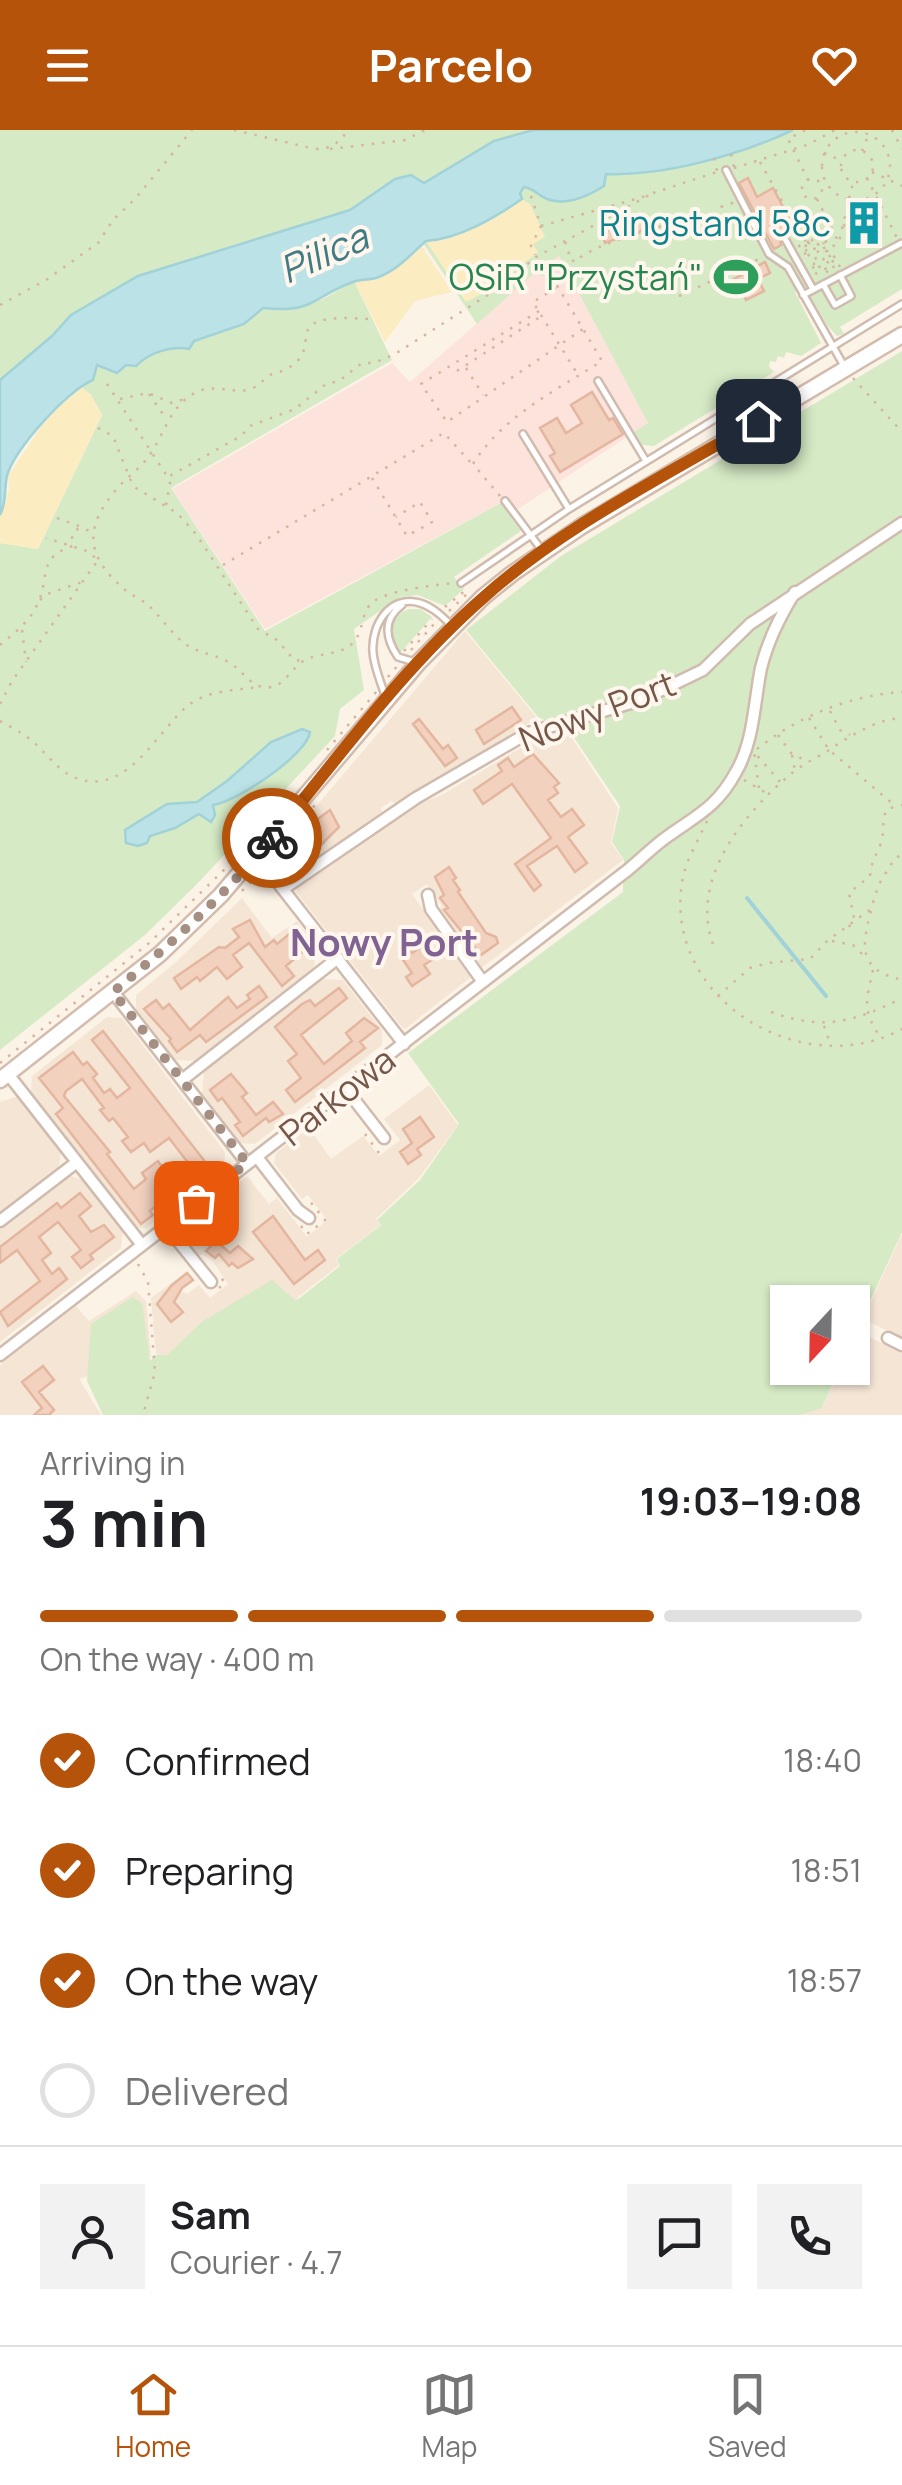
<!DOCTYPE html>
<meta charset="utf-8">
<style>
:root{--surface:#fff;--page:#f2f2f2;--text:#202124;--muted:#757577;--line:#e0e0e0;--accent:#b45309}
body{margin:0;font-family:Manrope,sans-serif;background:var(--page);color:var(--text);height:100vh;display:flex;flex-direction:column;font-size:38px;white-space:nowrap}
*{box-sizing:border-box;margin:0}
p{font-size:32px;color:var(--muted)}
.icon{flex:none;width:55px;height:55px;fill:none;stroke:currentColor;stroke-width:2;stroke-linecap:round;stroke-linejoin:round}
.map{position:relative;height:1285px;overflow:hidden}
.sheet{display:flex;flex-direction:column;background:var(--surface);flex:1}
.sheet>*{flex:none}
.needle{width:65px;rotate:202deg}
.buttons{position:absolute;left:770px;top:1155px;display:grid;gap:20px}
.buttons a{display:grid;place-items:center;width:100px;height:100px;border-radius:0px;background:var(--surface);box-shadow:0 2px 8px #0004;font-size:50px}
.pin{position:absolute;display:grid;place-items:center;width:85px;height:85px;color:#fff;margin:-42px;border-radius:20px;box-shadow:0 5px 15px #0006}
.courier{position:absolute;display:grid;place-items:center;width:100px;height:100px;margin:-50px;border:8px solid #b45309;border-radius:50%;background:#fff;color:#222;box-shadow:0 2px 12px #0007}
.headline em{font-style:normal;font-weight:700}
.headline div{display:flex;flex-direction:column-reverse}
.headline{display:flex;align-items:center;justify-content:space-between;height:170px;padding:0 40px}
h1{font-size:65px;font-weight:700;line-height:75px}
.bar{display:grid;grid-template-columns:repeat(4,1fr);gap:15px 10px;align-content:center;height:120px;padding:0 40px}
.bar i{height:12px;border-radius:8px;background:var(--line)}
.bar .on{background:var(--accent)}
.bar p{grid-column:span 4}
.line{display:flex;align-items:center;gap:25px;padding:0 40px;border-top:2px solid var(--line)}
.line div{flex:1}
.round{display:grid;place-items:center;flex:none;width:105px;height:105px;border-radius:0px;background:var(--page)}
ol{padding:0 40px;list-style:none}
li{display:flex;align-items:center;gap:30px;height:110px}
li p{margin-inline-start:auto}
li .icon{padding:10px;border-radius:50%;background:var(--accent);color:#fff;stroke-width:4}
li:last-child{color:var(--muted)}
li i{width:55px;height:55px;border:5px solid var(--line);border-radius:50%}
header{display:flex;justify-content:space-between;align-items:center;height:130px;padding:0 40px;background:var(--accent);color:#fff;font-size:45px;font-weight:700}
.tab-bar{display:flex;justify-content:space-around;align-items:center;height:140px;border-top:2px solid var(--line);background:var(--surface);font-size:28px;color:var(--muted)}
.tab-bar a{display:grid;justify-items:center;gap:5px}
.tab-bar .on{color:var(--accent)}
.map>svg:first-child{display:block}
.residential{fill:#f4e5d5}
.commercial{fill:#fce3db}
.green{fill:#d6eac5;fill-rule:evenodd}
.sand{fill:#fbecc2}
.water{fill:#bbe2e6;stroke:#a1d2d8;stroke-width:2.5}
.lines{fill:none;stroke-linecap:round;stroke-linejoin:round}
.stream{stroke:#a1d2d8;stroke-width:4}
.building{fill:#f2d1be;stroke:#e4b69f;stroke-width:2.5}
.lane-casing{stroke:#d0bcaf;stroke-width:10}
.street-casing{stroke:#d0bcaf;stroke-width:15}
.secondary-casing{stroke:#d3bcad;stroke-width:19}
.path{stroke:#d7b4a1;stroke-width:2.5;stroke-dasharray:2.5 8;stroke-linecap:butt}
.lane{stroke:#fff;stroke-width:5}
.street{stroke:#fff;stroke-width:10}
.secondary{stroke:#fff;stroke-width:14}
.done{stroke:#a58e82;stroke-width:10;stroke-dasharray:0 18}
.route{stroke:#b45309;stroke-width:12}
.labels{text-anchor:middle;dominant-baseline:central;stroke-width:8;stroke-linejoin:round;paint-order:stroke}
.culture-label{font-size:35px;fill:#0d838f;stroke:#fff7ed;text-anchor:end}
.leisure-label{font-size:35px;fill:#27864d;stroke:#fff7ed;text-anchor:end}
.street-label{font-size:35px;fill:#76584b;stroke:#fff7ed}
.water-label{font-size:38px;font-style:italic;fill:#417b83;stroke:#fff7ed}
.neighbourhood-label{font-size:38px;font-weight:bold;fill:#806392;stroke:#fff7ed}
</style>
<header><svg class="icon" aria-label="menu" viewBox="0 0 24 24"><path d="M4 6h16M4 12h16M4 18h16"/></svg>Parcelo<svg class="icon" aria-label="heart" viewBox="0 0 24 24"><path d="M12 20l-8-8c-3-5 5-10 8-4 3-6 11-1 8 4z"/></svg></header>
<div class="map">
<svg width="902" height="1285" viewBox="0 0 902 1285">
<rect width="100%" height="100%" fill="#fcf3e7"/>
<!-- residential -->
<path class="residential" d="M465 501 537 588 397 675 391 671 381 678 382 685 317 729 296 700Z
M570 605 618 678 611 713 623 730 480 839 438 780 442 776 427 754 412 764 471 847 405 899 402 897 296 762 297 757 423 672 442 665 515 621 536 610 545 620Z
M242 768 272 808 297 791 316 815 314 839 197 931 175 930 136 880V865L176 832Z
M321 849 343 850 382 900V915L255 1014 239 1013 202 964 204 940Z
M107 887 122 888 225 1022 224 1037 146 1098 134 1097 31 964 32 946Z
M429 955 458 995 419 1048 376 1089 380 1095 336 1129 339 1135 297 1168 327 1190 201 1249 156 1224 151 1168 170 1154 187 1164 199 1155 210 1168 228 1154 213 1132 203 1124 199 1126 183 1104 184 1094 247 1046 269 1074 277 1068 307 1107 327 1090 308 1065 302 1069 274 1033 276 1023 309 998 331 1029 363 1006 379 1026 400 1010 384 989Z
M19 966 61 1021 59 1038 0 1084V972Z
M68 1045 84 1050 123 1100 121 1118 0 1212V1099Z
M902 1104V1208L863 1189Z
M136 1161 146 1171 151 1227 79 1249 101 1285H0V1235L76 1176 89 1191Z
M857 1201 902 1223V1285H796L823 1277 841 1238H852L853 1211Z"/>
<!-- commercial -->
<path class="commercial" d="M559 126 648 293 518 379 508 369 265 499 172 359 392 233 410 252 533 144Z"/>
<!-- green -->
<path class="green" d="M0 0H532L494 11 424 53 411 45 395 48 350 79 138 146 71 185 52 206 0 250Z
M793 0H902V159L840 197 844 204 837 206 827 195 805 158 795 162 821 213 801 226 786 222 784 228 778 226 776 232 770 231 769 237 774 242 654 316 642 315 634 302 648 293 559 126 546 135 544 146 533 144 477 194 423 113 520 63 524 57 532 58 548 70 606 44H621C681 35 737 25 793 0Z
M354 151 392 230 171 358 265 501 501 373 521 401 454 447 464 459 445 476 418 465 400 467 354 499 364 560 340 579 335 606 197 754 145 805 0 920V413L38 419 102 285 91 265 80 256 93 250 97 234 117 243 125 235 136 236C148 223 172 215 189 219L194 211 244 194 263 179C304 183 320 171 354 151ZM302 599 296 624 244 663 213 675 211 692 200 684 175 698 150 706 146 713 138 716 132 713 125 699 167 674 197 672 227 651 271 612Z
M902 221V1102L853 1208 852 1172H788V1238H840L822 1278 799 1285H103L87 1251 91 1194 133 1167 142 1173 150 1231 155 1225H167L203 1191 272 1150 296 1171 340 1136 337 1129 381 1095 377 1090 420 1050 459 994 408 923 623 762 624 730 612 712 620 676 571 603 538 587 466 500 561 426Z
M409 479H420L432 487 400 523C384 507 389 486 409 479Z"/>
<!-- sand -->
<path class="sand" d="M522 69 530 74 545 107 533 114 538 122 493 158 466 172 426 111C459 109 494 88 522 69Z
M421 115 452 162 415 171 385 212 354 151C383 148 399 133 421 115Z
M79 256 91 265 102 285 38 419 0 413V387L9 359 8 346 44 292Z"/>
<!-- water -->
<path class="water" d="M533 0H793C740 25 665 46 606 44L604 56C588 66 565 76 547 69 537 65 535 59 524 57L520 63 522 69C494 88 459 109 426 111 411 124 397 141 376 148 369 150 360 149 353 152 311 167 317 183 263 178L244 194 194 211 189 219C172 215 148 223 136 236L126 235 117 243 97 235 93 250C69 259 13 320 7 346 4 359 7 371 0 385V250L52 206 71 185 138 146 350 80 395 49 411 45 424 53 494 11Z
M302 599 310 602C307 625 236 672 213 675L215 685 211 692 199 684 175 698 150 706 147 713 138 716 126 713 125 700 167 674 197 672 227 651 271 612Z"/>
<g class="lines">
<!-- stream -->
<path class="stream" d="M747 768 826 866"/>
</g>
<!-- building -->
<path class="building" d="M748 48 757 67 773 58 794 98 779 103 781 115 774 119 739 53Z
M646 88 649 98 605 113 602 102Z
M765 132 770 143 758 149 764 161 746 170 741 158 728 165 723 155Z
M592 262 609 290 613 288 623 304 560 342 550 326 555 323 540 298 557 288 566 303 582 293 571 275Z
M512 577 521 590 484 614 476 600Z
M419 589 443 619 448 615 457 628 445 636 413 594Z
M533 624 559 653 554 657 558 663 548 670 561 687 572 679 584 695 568 707 587 733 575 742 557 716 527 736 541 755 534 761 515 734 551 708 512 654 483 674 474 660 502 641 498 635 508 628 514 637Z
M330 680 339 697 319 717 311 705 320 698 315 691Z
M449 737 456 748 453 750 460 760 458 762 486 803 496 807 498 813 481 825 444 780 448 778 440 768 444 765 435 747Z
M250 790 265 817 274 810 277 814 293 801 307 818 286 836 294 846 282 856 249 813 233 825 242 837 227 849 217 837 200 851 197 847 181 859 174 848 219 817 225 818 239 807 233 799Z
M428 812 438 826 424 835 430 844 412 856 406 847 412 843 399 824 408 818 412 823Z
M259 856 267 867 206 912 200 905 177 922 169 911 171 909 144 879 156 870 163 879 169 874 190 900 228 867 237 878 250 869 247 865Z
M339 858 347 868 301 905 324 934 352 911 346 903 364 888 378 898 360 912 365 918 295 972 286 960 301 948 288 931 297 924 275 897 302 874 310 870 315 876Z
M103 901 210 1038 199 1047 169 1008 150 1022 144 1013 131 1022 122 1011 128 1007 113 988 109 991 100 980 104 978 82 949 66 961 64 966 110 1022 107 1024 134 1059 146 1049 142 1043 158 1031 162 1037 166 1033 175 1044 170 1048 181 1061 174 1067 171 1064 150 1081 153 1085 141 1094 56 984 63 978 39 948 73 922 83 935 87 932 97 944 93 948 104 963 110 959 117 968 130 958 92 910Z
M231 944 247 963 242 967 256 985 273 972 283 984 269 992 266 988 243 1006 235 995 240 992 222 968 218 971 210 960Z
M420 987 434 1007 417 1019 421 1025 408 1034 400 1022 412 1013 403 999Z
M80 1063 91 1076 79 1086 91 1102 104 1095 114 1107 90 1125 93 1129 81 1138 72 1127 81 1120 58 1092 39 1107 51 1123 42 1130 52 1144 59 1138 67 1149 8 1196 0 1182 40 1151 17 1120 0 1133V1117L57 1073 61 1078Z
M273 1086 305 1130 318 1120 325 1130 294 1154 253 1102Z
M209 1105 230 1123 238 1116 253 1129 238 1138 232 1133 229 1136 219 1124 215 1128 206 1121 212 1115 206 1108Z
M187 1143 193 1150 182 1158 174 1172 183 1182 171 1192 157 1174 172 1155Z
M43 1236 54 1250 39 1262 54 1280 49 1285H34L42 1278 22 1252Z"/>
<g class="lines">
<!-- lane casing -->
<g class="lane-casing">
<path id="lane" d="M726 40 769 124 788 137 844 236
M784 107 813 159
M823 154 835 175 851 166 840 145
M803 165 902 113
M598 251 646 331
M523 304 569 379
M505 371 541 419
M461 453 569 379 902 174
M402 475C383 489 385 508 398 527L415 532
M386 568C381 553 374 537 373 522 371 495 390 464 420 473 433 477 443 487 452 496"/>
</g>
<!-- street casing -->
<g class="street-casing">
<path id="street" d="M257 726 404 914
M283 759 416 668 528 603 641 570 703 540 750 494 902 393
M428 765 431 779 483 852
M113 862 247 1033
M8 944 142 1115
M182 950 338 828
M346 959 384 1008
M257 1027 298 1080 309 1088
M0 1091 77 1032
M166 1096 211 1152
M888 1208 902 1215
M0 1225 629 739C641 729 652 718 664 709 695 686 716 679 736 642 754 611 754 573 761 538 768 510 780 486 795 462"/>
</g>
<!-- secondary casing -->
<g class="secondary-casing">
<path id="secondary" d="M0 950 160 824 221 765 419 532 483 467 513 443 582 396 902 205"/>
</g>
<!-- path -->
<path class="path" d="M234 0 315 19C331 19 339 13 348 0
M805 0 788 9 808 50
M892 0 902 19
M822 36a34 34 0 1 1 68 0a34 34 0 1 1-68 0Z
M330 19 405 10 425 0
M841 36a16 16 0 1 1 32 0a16 16 0 1 1-32 0Z
M862 21 868 6
M824 23 840 30
M731 24 734 37
M714 28 717 41
M760 32 798 100 790 104
M734 38 807 15 835 0
M872 42 902 56
M867 48 897 108
M802 59a10 10 0 1 1 20 0a10 10 0 1 1-20 0Z
M653 63 717 42
M531 66 541 96 531 116 535 125
M817 69 838 111
M810 90 816 92 813 98 808 95Z
M541 96 646 66
M843 96 880 77
M821 101 828 116
M819 103 824 114
M565 112 569 121 568 127 575 132C592 113 671 94 700 85L712 90 719 86 721 77 735 72
M807 116 802 115 810 111
M800 117 798 114 815 105 820 120 826 117
M805 121 811 117 809 113
M819 121 813 124 818 132 826 128 823 122
M804 124 816 118 812 110 816 108
M808 124 814 134 810 137
M829 125 831 128 826 130 829 134
M840 137 831 121H826L839 112 853 52
M812 138 820 134 819 139
M834 138 830 131 832 130 836 137
M815 144 829 137 830 140 819 146
M556 158 533 172 578 245
M679 166 763 127
M0 175 46 150 98 113 113 90 135 69 192 0
M539 181 421 254 447 292 583 199
M368 189C270 182 330 217 286 239 282 242 276 242 272 244 263 249 258 258 247 260 228 263 213 253 195 263 171 275 165 302 151 323 141 339 126 347 115 361 84 398 86 426 123 458 130 465 140 468 148 475 161 487 171 503 184 513 198 524 218 524 233 535 243 542 250 555 263 557 283 561 290 538 305 530 321 522 341 526 354 512 364 500 361 481 373 472 388 460 435 455 454 453
M466 238 483 265
M457 241 540 187
M853 248 902 302
M107 254 167 346
M149 264 167 290
M120 269 148 263 172 273 184 269
M98 298 113 306 130 349 136 358 177 383 196 404 258 499 277 510 294 530 304 531
M372 348 407 406 432 392 420 372 396 387
M500 366 473 334C503 286 555 261 602 231L558 157 544 146
M166 375 170 353 168 347 241 306 250 296 295 279 326 254 339 251 362 233H374L395 224 494 161 536 127 651 64
M57 388 79 396
M223 435 444 303 472 334
M40 470 47 464 82 452
M445 477 466 460
M449 481 469 462
M22 500 26 532
M0 515C15 502 29 493 38 473 50 447 37 427 73 416L72 408 75 400 82 398 92 402
M411 520 435 493
M404 521 432 489
M388 547 399 534
M0 574 12 551 98 430 87 421 46 408
M830 581 840 600 850 605
M809 588 829 620 893 674
M0 591C9 596 19 601 27 607 47 621 56 643 82 650 128 662 157 603 186 577 206 560 236 560 261 557
M778 605 791 623 808 632
M757 619C797 587 850 565 902 562
M327 620 377 561
M792 625 795 641
M744 650 768 664
M759 658 754 622 781 653
M707 691C699 709 687 728 683 747 659 867 801 954 902 899
M273 726 315 675
M242 761 257 745
M871 781C861 818 859 840 902 850
M849 797 854 788 849 763 870 746C871 732 876 726 881 713 885 701 881 691 887 679L902 675
M832 811 853 815 864 826
M713 814C689 749 745 682 792 643 804 633 819 627 832 618 852 605 877 589 902 588
M873 840C866 872 862 879 880 907
M718 866 750 838 768 833 810 829 827 811 871 779 879 754 895 728 902 725
M771 882C823 901 854 892 902 868
M824 896 831 916
M0 933 149 813 228 736
M365 1004 379 1023 385 1019
M301 1096 307 1104 325 1090 308 1069 306 1070
M138 1134 148 1152 155 1242 143 1285
M219 1158 225 1153 220 1146"/>
<!-- lane -->
<use href="#lane" class="lane"/>
<!-- street -->
<use href="#street" class="street"/>
<!-- secondary -->
<use href="#secondary" class="secondary"/>
</g>
<g class="lines">
<!-- done -->
<path class="done" d="M196 1073 247 1033 113 862C170 815 224 766 272 708"/>
<!-- route -->
<path class="route" d="M272 708C339 627 403 538 483 468 563 396 665 346 758 291"/>
</g>
<!-- icons -->
<defs>
<g id="building-bare" transform="scale(3.45)"><path d="M-4-6H4V6H1V3H-1V6H-4ZM-2.5-4.3h1.7v1.8h-1.7ZM.8-4.3h1.7v1.8H.8ZM-2.5-1h1.7V.8h-1.7ZM.8-1h1.7V.8H.8Z" fill="#0f9aa8" stroke="#fff7ed" stroke-width="2.5" paint-order="stroke"/></g>
<g id="stadium-bare" transform="scale(3.45)"><path d="M0-5a6.5 5 0 1 0 0 10a6.5 5 0 1 0 0-10ZM-3.5-1.8h7v3.6h-7Z" fill="#2e9e5b" stroke="#fff7ed" stroke-width="2.5" paint-order="stroke"/></g>
</defs>
<g fill-rule="evenodd">
<use href="#building-bare" x="864" y="93"/>
<use href="#stadium-bare" x="736" y="147"/>
</g>
<g class="labels">
<!-- culture labels -->
<g class="culture-label">
<text x="831" y="93">Ringstand 58c</text>
</g>
<!-- leisure labels -->
<g class="leisure-label">
<text x="703" y="147">OSiR "Przystań"</text>
</g>
<!-- street labels -->
<g class="street-label">
<text transform="translate(597 581) rotate(-21)">Nowy Port</text>
<text transform="translate(337 966) rotate(-38)">Parkowa</text>
</g>
<!-- water labels -->
<g class="water-label">
<text transform="translate(323 122) rotate(-24)">Pilica</text>
</g>
<!-- neighbourhood labels -->
<g class="neighbourhood-label">
<text x="384" y="811">Nowy Port</text>
</g>
</g>
</svg>
<div class="buttons">
<a><svg class="needle" viewBox="-14 -14 28 28"><path d="M0-13l5 13h-10z" fill="#e53935"/><path d="M0 13l5-13h-10z" fill="#757577"/></svg></a>
</div>
<div class="pin" style="left:196px;top:1073px;background:#ea580c"><svg class="icon" aria-label="bag" viewBox="0 0 24 24"><path d="M5 8h14l-1 12H6zM9 8a3 3 0 0 1 6 0"/></svg></div>
<div class="pin" style="left:758px;top:291px;background:#1f2937"><svg class="icon" aria-label="home" viewBox="0 0 24 24"><path d="M3 11l9-7 9 7M6 9v11h12V9"/></svg></div>
<div class="courier" style="left:272px;top:708px"><svg class="icon" aria-label="bike" viewBox="0 0 24 24"><circle cx="6" cy="16" r="4"/><circle cx="18" cy="16" r="4"/><path d="M6 16l4-8h5l3 8M10 8l3 8H6M13 5h3"/></svg></div>
</div>
<section class="sheet">
<div class="headline"><div><h1>3 min</h1><p>Arriving in</p></div><em>19:03–19:08</em></div>
<div class="bar"><i class="on"></i><i class="on"></i><i class="on"></i><i></i><p>On the way · 400 m</p></div>
<ol>
<li><svg class="icon" aria-label="check" viewBox="0 0 24 24"><path d="M5 12l5 5 9-10"/></svg>Confirmed<p>18:40</p></li>
<li><svg class="icon" aria-label="check" viewBox="0 0 24 24"><path d="M5 12l5 5 9-10"/></svg>Preparing<p>18:51</p></li>
<li><svg class="icon" aria-label="check" viewBox="0 0 24 24"><path d="M5 12l5 5 9-10"/></svg>On the way<p>18:57</p></li>
<li><i></i>Delivered</li>
</ol>
<div class="line" style="height:180px"><a class="round"><svg class="icon" aria-label="person" viewBox="0 0 24 24"><circle cx="12" cy="8" r="4"/><path d="M4 21q1-7 8-7t8 7"/></svg></a><div><b>Sam</b><p>Courier · 4.7</p></div><a class="round"><svg class="icon" aria-label="chat" viewBox="0 0 24 24"><path d="M4 5h16v11H9l-5 4z"/></svg></a><a class="round"><svg class="icon" aria-label="phone" viewBox="0 0 24 24"><path d="M5 4h4l2 5-3 2q2 4 5 5l2-3 5 2v4C11 20 4 13 5 4z"/></svg></a></div>
</section>
<nav class="tab-bar">
<a class="on"><svg class="icon" aria-label="home" viewBox="0 0 24 24"><path d="M3 11l9-7 9 7M6 9v11h12V9"/></svg>Home</a>
<a><svg class="icon" aria-label="map" viewBox="0 0 24 24"><path d="M3 6l6-2 6 2 6-2v14l-6 2-6-2-6 2zM9 4v14M15 6v14"/></svg>Map</a>
<a><svg class="icon" aria-label="saved" viewBox="0 0 24 24"><path d="M7 4h10v16l-5-4-5 4z"/></svg>Saved</a>
</nav>
